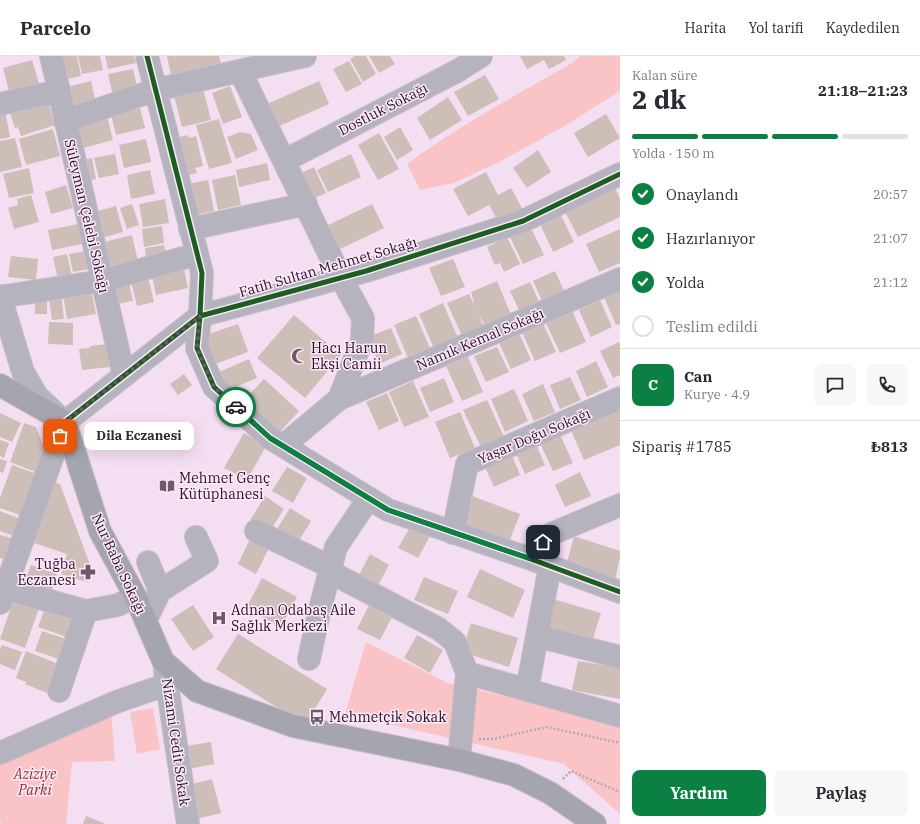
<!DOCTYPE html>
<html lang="tr">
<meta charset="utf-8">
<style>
:root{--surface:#fff;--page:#f7f7f7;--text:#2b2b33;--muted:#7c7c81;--line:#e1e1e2;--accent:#0b8043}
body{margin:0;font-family:"IBM Plex Serif",serif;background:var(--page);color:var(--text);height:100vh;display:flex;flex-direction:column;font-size:15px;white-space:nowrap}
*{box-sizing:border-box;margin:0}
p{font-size:13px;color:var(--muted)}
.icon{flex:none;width:22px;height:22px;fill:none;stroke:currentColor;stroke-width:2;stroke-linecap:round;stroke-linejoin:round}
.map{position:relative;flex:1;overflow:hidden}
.details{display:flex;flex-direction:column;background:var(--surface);width:300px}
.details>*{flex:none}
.pin{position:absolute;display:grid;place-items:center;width:34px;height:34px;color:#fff;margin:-17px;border-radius:8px;box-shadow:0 2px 6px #0006}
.courier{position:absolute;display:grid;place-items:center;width:40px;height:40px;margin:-20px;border:3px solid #0b8043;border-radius:50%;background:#fff;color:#222;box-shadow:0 1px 5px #0007}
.bubble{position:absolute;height:28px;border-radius:8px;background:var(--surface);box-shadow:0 4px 16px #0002;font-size:13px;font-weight:700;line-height:28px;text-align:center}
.summary em{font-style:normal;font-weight:700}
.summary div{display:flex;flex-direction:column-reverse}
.summary{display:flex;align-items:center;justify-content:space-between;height:68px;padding:0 12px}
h1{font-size:26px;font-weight:700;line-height:30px}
.bar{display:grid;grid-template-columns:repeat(4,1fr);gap:6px 4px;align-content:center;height:48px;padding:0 12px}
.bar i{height:5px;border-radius:3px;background:var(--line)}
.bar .current{background:var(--accent)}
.bar p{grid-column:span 4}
.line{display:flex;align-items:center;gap:10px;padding:0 12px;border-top:1px solid var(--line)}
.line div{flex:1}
.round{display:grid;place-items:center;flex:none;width:42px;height:42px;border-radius:8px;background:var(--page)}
ol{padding:0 12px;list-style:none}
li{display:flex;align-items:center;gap:12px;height:44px}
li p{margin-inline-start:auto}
li .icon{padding:4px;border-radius:50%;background:var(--accent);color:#fff;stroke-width:4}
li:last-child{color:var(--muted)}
li i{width:22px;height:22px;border:2px solid var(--line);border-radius:50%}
.cta{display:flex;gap:8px;margin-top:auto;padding:8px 12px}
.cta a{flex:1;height:46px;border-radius:8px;background:var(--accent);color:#fff;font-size:16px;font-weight:700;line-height:46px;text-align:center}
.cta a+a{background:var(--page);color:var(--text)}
header{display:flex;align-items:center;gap:24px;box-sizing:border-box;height:56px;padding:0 20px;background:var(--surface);border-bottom:1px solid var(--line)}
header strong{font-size:19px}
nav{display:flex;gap:22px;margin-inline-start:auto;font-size:14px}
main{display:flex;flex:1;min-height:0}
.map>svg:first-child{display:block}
.green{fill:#fac4c6}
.building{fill:#cdbeb7}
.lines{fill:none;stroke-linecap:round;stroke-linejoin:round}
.minor-casing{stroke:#cdbbca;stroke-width:24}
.major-casing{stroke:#cdbbca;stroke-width:24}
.path{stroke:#b0aab5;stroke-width:2.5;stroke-dasharray:2 2;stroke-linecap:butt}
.minor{stroke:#b5b4be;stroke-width:22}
.major{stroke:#a5a5b0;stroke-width:22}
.cycleway-casing{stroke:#fee9fb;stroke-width:8}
.cycleway{stroke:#1b5e20;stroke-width:5}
.done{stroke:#6d596a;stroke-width:4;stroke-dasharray:0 7.2}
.route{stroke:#0b8043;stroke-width:5}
.labels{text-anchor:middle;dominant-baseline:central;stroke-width:3;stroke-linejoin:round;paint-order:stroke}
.street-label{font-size:14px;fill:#241222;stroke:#fee9fb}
.poi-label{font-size:14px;fill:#241222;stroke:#fee9fb;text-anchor:start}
.park-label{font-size:14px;font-style:italic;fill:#8a2c20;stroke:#fee9fb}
</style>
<header>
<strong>Parcelo</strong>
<nav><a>Harita</a><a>Yol tarifi</a><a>Kaydedilen</a></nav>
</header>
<main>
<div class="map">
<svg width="620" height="768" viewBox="0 0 620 768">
<rect width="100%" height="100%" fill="#f4def1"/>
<!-- green -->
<path class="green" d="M580 0H620V35L568 68 499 106 454 127 420 134 407 108C459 70 516 39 572 7Z
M366 586 448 627 620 667V758L564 708 345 658Z
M153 652 160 693 137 698 130 656Z
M111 654 115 705 72 706 66 768H1L0 764V704Z"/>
<!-- building -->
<path class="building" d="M56 0H77L81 20 62 24Z
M78 0H100L103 14 82 18Z
M105 0H134L136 7 108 13Z
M167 0H219L221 7 171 19Z
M355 0H366L376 18 363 26 350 3Z
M369 0H390L395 8 379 17Z
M520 0H564L566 4 549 13 544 4 527 13Z
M32 4 40 31 10 39 3 12Z
M349 5 362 28 346 36 333 13Z
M133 13 138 35 113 40 108 18Z
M485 19 499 43 468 60 454 36Z
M91 25 96 47 72 53 67 31Z
M319 25 329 48 277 71 267 48Z
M202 28 211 64 182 71 173 36Z
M230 30 242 61 223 68 212 37Z
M46 39 55 69 21 80 18 71 15 72 8 51Z
M448 41 462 64 430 84 417 62Z
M140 52 145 72 116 79 111 58Z
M5 54 10 81 0 83V55Z
M606 58 620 82 588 101 574 77Z
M107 60 113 84 83 92 76 69Z
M219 63 232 107 209 113 196 69Z
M400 71 413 94 397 104 384 81Z
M53 73 60 100 26 109 19 83Z
M240 76 251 78 258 94 236 103 227 81Z
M379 77 399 113 378 124 358 89Z
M188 79 189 82 196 80 203 110 195 112 197 117 180 121 171 83Z
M15 82 22 111 0 116V85Z
M146 83 151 106 124 112 119 89Z
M538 94 551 116 527 132 513 112Z
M115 98 119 118 99 122 94 102Z
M351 98 361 121 328 136 317 114Z
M92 102 96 123 87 125 83 104Z
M267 107 270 124 239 131 236 114Z
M314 111 326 137 308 145 295 120Z
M29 112 34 137 9 142 3 118Z
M150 114 155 138 131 143 127 119Z
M486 116 498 139 511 132 523 154 499 167 489 149 468 160 453 133Z
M235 119 241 149 218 154 212 124Z
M208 124 214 155 190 160 183 129Z
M613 127 620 143V161L578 181 563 152Z
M66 129 73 152 51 158 45 136Z
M31 139 39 166 14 173 8 152 18 149 17 143Z
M165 143 169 167 143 171 139 148Z
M132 148 139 169 127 173 120 152Z
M372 148 384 172 334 196 322 172Z
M116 150 123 176 102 182 94 156Z
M560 157 574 186 553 196 539 166Z
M78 168 82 188 52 194 48 174Z
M162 170 164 187 144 191 142 173Z
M530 170 544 199 523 208 509 179Z
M620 173V207L599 216 586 188Z
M132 179 138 205 106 212 100 187Z
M507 181 520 208 504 216 500 207 495 209 487 191Z
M164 189 166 198 146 202 145 192Z
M85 195 89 213 73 216 69 198Z
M67 198 72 221 58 224 53 201Z
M11 200 38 203 36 224 8 221Z
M453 203 465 231 441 240 429 212Z
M183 208 188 232 156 239 151 215Z
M555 215 565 237 543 247 533 225Z
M147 217 154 246 137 250 130 221Z
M497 225 512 261 487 272 476 255 471 236Z
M530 226 540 248 520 256 510 235Z
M129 227 133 245 117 248 113 230Z
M91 233 96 258 67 263 63 238Z
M620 234V268L616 269 604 241Z
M469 238 485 273 463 282 447 247Z
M61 239 64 263 52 264 49 241Z
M35 240 47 241V258H35Z
M600 244 612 271 591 281 579 254Z
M443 247 460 287 436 297 419 258Z
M571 252 586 286 560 297 544 263Z
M294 259 341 299 305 342 257 302Z
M416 260 430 292 408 302 394 269Z
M542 265 556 296 535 305 521 274Z
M49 266 73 267V289L48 288Z
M238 268 248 296 213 309 203 280Z
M391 272 402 298 379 308 368 281Z
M519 277 531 304 511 313 499 287Z
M619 286 620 289V319L613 322 600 295Z
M108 288 110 311 82 314 79 293 90 292V290Z
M497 291 509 316 486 326 474 300Z
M468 301 483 336 462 345 446 310Z
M249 303 257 322 238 330 240 335 229 339 219 316Z
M596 305 608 331 587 341 576 315Z
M184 318 192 329 178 339 170 328Z
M570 321 581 344 560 353 550 329Z
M444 322 454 346 430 356 420 332Z
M264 323 299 355 277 379 242 346Z
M413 325 429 361 404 371 389 336Z
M543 328 555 356 534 365 522 338Z
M514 333 528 365 505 376 491 343Z
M387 337 399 365 379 374 366 346Z
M487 344 504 381 481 391 463 354Z
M617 349 620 356V389L584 404 569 370Z
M460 356 475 392 450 402 435 366Z
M0 357 21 367 12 386 0 381Z
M24 367 36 371 46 396 38 417 10 406Z
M559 376 573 407 553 415 539 385Z
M244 377 266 390 247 424 224 412Z
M0 384 9 387 4 402 0 400Z
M535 386 545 409 525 418 515 395Z
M511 397 520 419 494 431 484 409Z
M0 403 7 405 3 417 0 416Z
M12 409 37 418 23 460 0 452V442Z
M287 411 307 422 293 447 272 435Z
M580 416 591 440 565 451 555 429Z
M50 425 60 428 89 506 87 526 61 518 67 498 28 485Z
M265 440 284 453 268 478 249 466Z
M472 440 520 458 509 486 461 468Z
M290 452 311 465 298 486 277 473Z
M0 455 23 464 16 481 0 475Z
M411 470 430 480 418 502 398 492Z
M0 479 11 482 4 503 0 502Z
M252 479 271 488 256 518 238 508Z
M574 480 620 495V501L615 524 566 510Z
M370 498 389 509 377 531 358 521Z
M31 509 57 518 50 540 23 531Z
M480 513 525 534 513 562 467 541Z
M424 521 458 535 448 558 414 544Z
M262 522 297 541 281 571 246 552Z
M9 541 39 552 25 592 0 583 10 554 5 552Z
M553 543 601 557 592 586 544 573Z
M370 547 393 559 380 584 357 573Z
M193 549 214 581 193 595 171 563Z
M45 552 74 562 67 581 38 571Z
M471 567 518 582 509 611 462 596Z
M42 575 66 583 59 603 35 595Z
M238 578 327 633 305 669 216 613Z
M417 579 443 594 430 617 404 602Z
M2 589 22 596 15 614 0 608V593Z
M26 595 58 608 47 637 25 628 26 626 16 622Z
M578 605 620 612V643L572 634Z
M211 686 214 708 183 714 180 691Z
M212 723 221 757 192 764 184 730Z
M86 760 106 768H83Z"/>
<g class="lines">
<!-- minor casing -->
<g class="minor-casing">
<path id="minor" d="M51 0 124 320
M147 0 202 217 200 260 197 292 214 331 270 382 388 454 528 502 620 536
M240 15 341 222 363 262 362 284 339 343 283 390
M0 48 59 35
M65 65 155 34 305 0
M284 105 459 14 481 0
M190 173 306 148
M0 240 23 316 37 340 55 357
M0 241 102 225 197 198
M339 343 620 223
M65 366 200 260 366 215 523 165 620 118
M256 475 331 511
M453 477 467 408 620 342
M528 502 551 478 620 449
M330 516 439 573 455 586 467 617
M0 531 86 555 118 549 135 540
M160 535 207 505 196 481
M0 547 65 366
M146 564 160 535 148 506
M537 580 620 601
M309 603 319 557 336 491 369 442
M165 614 188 768
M527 634 550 510
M59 635 86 555
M0 697 116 646 168 628
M459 704 467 617 620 660"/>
</g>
<!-- major casing -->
<g class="major-casing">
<path id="major" d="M0 329 65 366 100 475 135 540 163 605 197 635 293 670 459 704 514 719 550 737 595 768"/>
</g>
<!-- path -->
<path class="path" d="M479 683H493L547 671 620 687
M563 723 571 715 620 736"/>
<!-- minor -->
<use href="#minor" class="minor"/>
<!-- major -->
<use href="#major" class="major"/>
<!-- cycleway casing -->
<g class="cycleway-casing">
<path id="cycleway" d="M147 0 202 217 200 260 197 292 214 331 270 382 388 454 528 502 620 536
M65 366 200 260 366 215 523 165 620 118"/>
</g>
<!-- cycleway -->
<use href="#cycleway" class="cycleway"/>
</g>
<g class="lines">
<!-- done -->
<path class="done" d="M60 380 65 366 200 260 197 292 214 331 236 351"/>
<!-- route -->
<path class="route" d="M236 351 270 382 388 454 528 502 543 486"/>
</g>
<!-- icons -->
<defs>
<g id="mosque-bare" transform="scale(1.2)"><path d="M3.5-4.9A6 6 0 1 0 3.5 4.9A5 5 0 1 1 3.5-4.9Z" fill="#6d596a" stroke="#fee9fb" stroke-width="2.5" paint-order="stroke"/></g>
<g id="library-bare" transform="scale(1.2)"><path d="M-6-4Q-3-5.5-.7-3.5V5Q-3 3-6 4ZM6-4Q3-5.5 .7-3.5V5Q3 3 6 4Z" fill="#6d596a" stroke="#fee9fb" stroke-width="2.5" paint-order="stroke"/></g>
<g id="pharmacy-bare" transform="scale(1.2)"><path d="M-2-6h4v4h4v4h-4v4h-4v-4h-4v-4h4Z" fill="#6d596a" stroke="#fee9fb" stroke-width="2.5" paint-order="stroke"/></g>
<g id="hospital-bare" transform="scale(1.2)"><path d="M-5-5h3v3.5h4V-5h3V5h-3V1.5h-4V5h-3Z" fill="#6d596a" stroke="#fee9fb" stroke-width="2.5" paint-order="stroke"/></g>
<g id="bus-bare" transform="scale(1.2)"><path d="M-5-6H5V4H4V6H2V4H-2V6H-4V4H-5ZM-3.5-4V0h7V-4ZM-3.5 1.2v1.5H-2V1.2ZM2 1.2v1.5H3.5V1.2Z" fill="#6d596a" stroke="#fee9fb" stroke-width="2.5" paint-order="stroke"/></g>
</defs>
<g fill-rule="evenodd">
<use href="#mosque-bare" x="299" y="300"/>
<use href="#library-bare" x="167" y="430"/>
<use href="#pharmacy-bare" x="88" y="516"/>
<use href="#hospital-bare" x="219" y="562"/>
<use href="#bus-bare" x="317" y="661"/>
</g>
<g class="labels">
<!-- street labels -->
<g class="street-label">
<text transform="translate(383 53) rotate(-27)">Dostluk Sokağı</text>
<text transform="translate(87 160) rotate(77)">Süleyman Çelebi Sokağı</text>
<text transform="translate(328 211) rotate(-16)">Fatih Sultan Mehmet Sokağı</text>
<text transform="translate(480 283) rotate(-23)">Namık Kemal Sokağı</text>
<text transform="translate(534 380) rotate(-23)">Yaşar Doğu Sokağı</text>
<text transform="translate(119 508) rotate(65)">Nur Baba Sokağı</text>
<text transform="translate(176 686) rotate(82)">Nizami Cedit Sokak</text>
</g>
<!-- poi labels -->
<g class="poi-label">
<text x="311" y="292">Hacı Harun<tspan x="311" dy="16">Ekşi Camii</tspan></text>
<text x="179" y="422">Mehmet Genç<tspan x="179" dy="16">Kütüphanesi</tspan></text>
<text x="76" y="508" text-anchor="end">Tuğba<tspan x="76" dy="16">Eczanesi</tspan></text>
<text x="231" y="554">Adnan Odabaş Aile<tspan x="231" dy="16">Sağlık Merkezi</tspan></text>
<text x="329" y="661">Mehmetçik Sokak</text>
</g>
<!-- park labels -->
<g class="park-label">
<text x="35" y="718">Aziziye<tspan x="35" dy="16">Parki</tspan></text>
</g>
</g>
</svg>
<div class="pin" style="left:60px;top:380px;background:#ea580c"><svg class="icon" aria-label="bag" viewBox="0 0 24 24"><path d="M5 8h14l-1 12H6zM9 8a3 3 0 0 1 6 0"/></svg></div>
<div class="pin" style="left:543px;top:486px;background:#1f2937"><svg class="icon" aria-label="home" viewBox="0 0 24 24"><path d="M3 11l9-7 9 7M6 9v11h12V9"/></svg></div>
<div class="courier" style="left:236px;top:351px"><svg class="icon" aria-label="car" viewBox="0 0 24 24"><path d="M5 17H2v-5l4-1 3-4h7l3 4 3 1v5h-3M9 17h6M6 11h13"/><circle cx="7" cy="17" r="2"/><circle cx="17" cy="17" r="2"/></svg></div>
<div class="bubble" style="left:84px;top:366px;width:110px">Dila Eczanesi</div>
</div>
<section class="details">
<div class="summary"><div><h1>2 dk</h1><p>Kalan süre</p></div><em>21:18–21:23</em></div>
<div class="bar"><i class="current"></i><i class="current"></i><i class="current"></i><i></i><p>Yolda · 150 m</p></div>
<ol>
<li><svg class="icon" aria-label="check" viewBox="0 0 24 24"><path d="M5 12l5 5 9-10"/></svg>Onaylandı<p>20:57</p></li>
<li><svg class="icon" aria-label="check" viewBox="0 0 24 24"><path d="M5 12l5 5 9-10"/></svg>Hazırlanıyor<p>21:07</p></li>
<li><svg class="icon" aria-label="check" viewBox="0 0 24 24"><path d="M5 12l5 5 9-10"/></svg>Yolda<p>21:12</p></li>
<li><i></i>Teslim edildi</li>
</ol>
<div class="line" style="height:72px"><b class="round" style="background:var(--accent);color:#fff">C</b><div><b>Can</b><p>Kurye · 4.9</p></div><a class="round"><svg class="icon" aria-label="chat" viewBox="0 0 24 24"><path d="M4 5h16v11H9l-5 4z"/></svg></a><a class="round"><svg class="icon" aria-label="phone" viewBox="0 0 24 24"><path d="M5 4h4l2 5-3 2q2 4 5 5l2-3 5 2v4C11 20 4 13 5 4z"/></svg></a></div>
<div class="line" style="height:52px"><div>Sipariş #1785</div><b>₺813</b></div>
<div class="cta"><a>Yardım</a><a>Paylaş</a></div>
</section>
</main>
